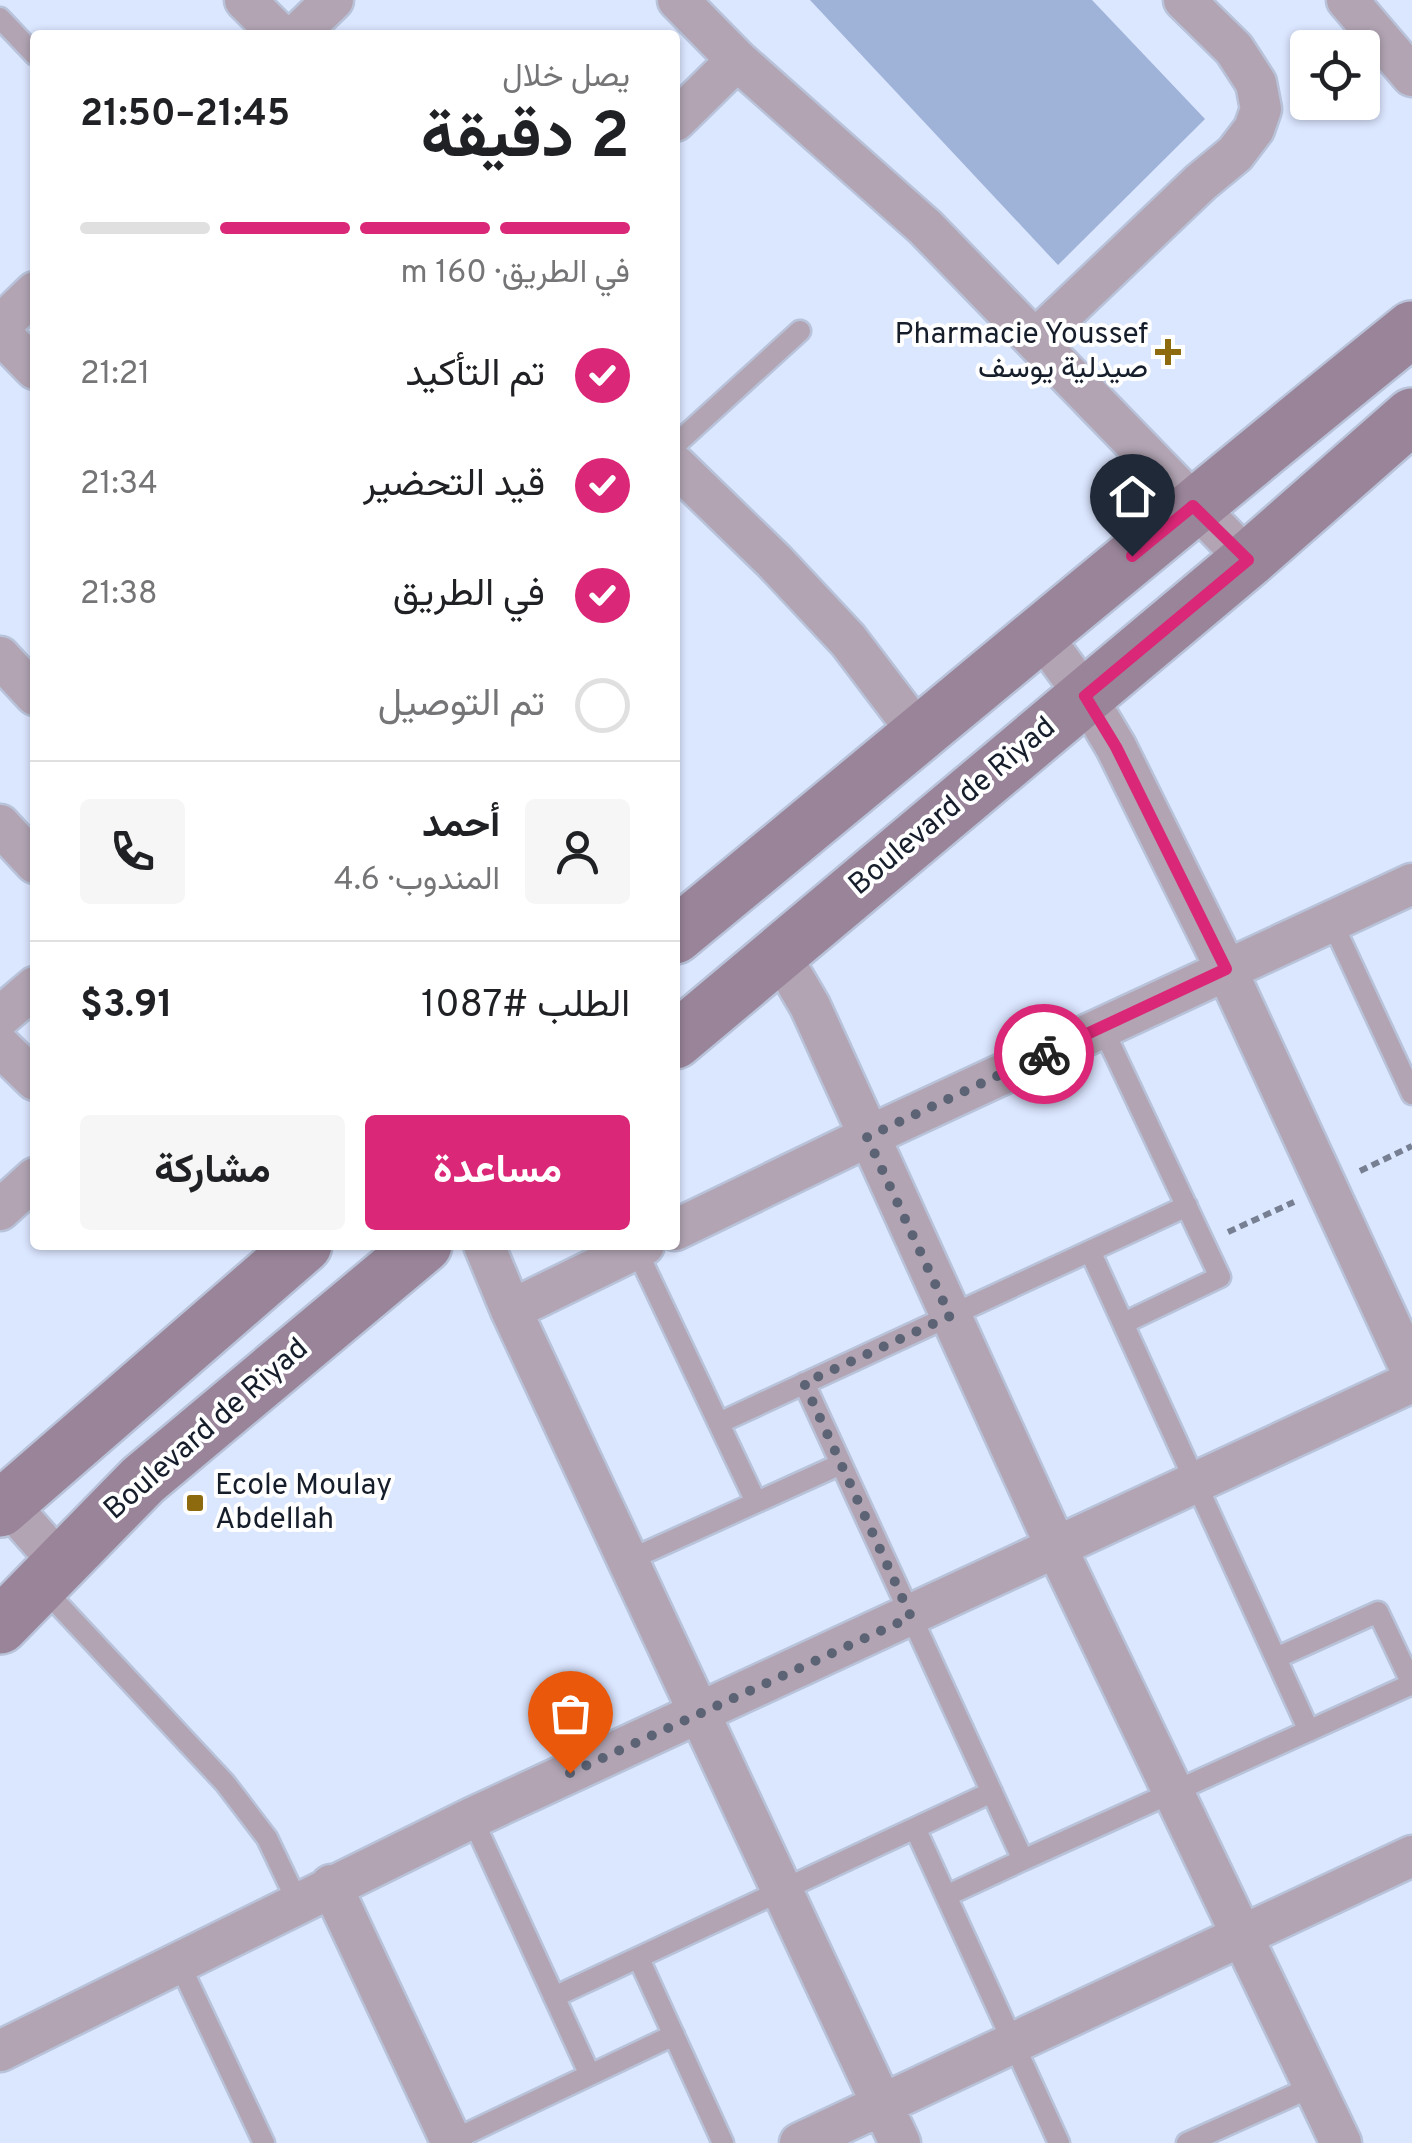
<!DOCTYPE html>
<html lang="ar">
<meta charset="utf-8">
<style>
:root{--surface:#fff;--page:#f6f6f6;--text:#202124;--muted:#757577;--line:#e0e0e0;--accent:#db2777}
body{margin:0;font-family:Overpass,Vazirmatn,sans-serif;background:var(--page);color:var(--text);direction:rtl;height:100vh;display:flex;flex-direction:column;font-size:38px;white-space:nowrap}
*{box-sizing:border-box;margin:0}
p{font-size:32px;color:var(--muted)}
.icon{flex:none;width:55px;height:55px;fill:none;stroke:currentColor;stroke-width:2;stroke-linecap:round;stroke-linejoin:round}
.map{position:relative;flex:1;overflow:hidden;direction:ltr}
.sheet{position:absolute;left:30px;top:30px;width:650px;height:1220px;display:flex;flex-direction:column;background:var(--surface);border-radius:10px;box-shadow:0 2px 8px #0004;direction:rtl}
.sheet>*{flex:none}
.tools{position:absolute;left:1290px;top:30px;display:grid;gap:20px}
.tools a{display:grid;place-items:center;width:90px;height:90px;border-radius:10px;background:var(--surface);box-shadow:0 2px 8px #0004;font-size:50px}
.pin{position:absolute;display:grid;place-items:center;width:85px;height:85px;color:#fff;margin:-102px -42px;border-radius:50% 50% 50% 0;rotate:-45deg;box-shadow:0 0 10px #0007}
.pin .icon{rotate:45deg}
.courier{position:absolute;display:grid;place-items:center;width:100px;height:100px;margin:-50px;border:8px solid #db2777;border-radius:50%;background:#fff;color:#222;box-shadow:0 2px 12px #0007}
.headline em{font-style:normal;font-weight:700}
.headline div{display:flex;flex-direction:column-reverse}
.headline{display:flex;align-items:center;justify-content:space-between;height:170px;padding:0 50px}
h1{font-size:65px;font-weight:700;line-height:75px}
.bar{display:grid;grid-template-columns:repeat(4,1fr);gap:15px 10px;align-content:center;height:120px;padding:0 50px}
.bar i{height:12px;border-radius:8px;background:var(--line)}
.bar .active{background:var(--accent)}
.bar p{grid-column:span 4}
.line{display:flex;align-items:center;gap:25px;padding:0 50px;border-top:2px solid var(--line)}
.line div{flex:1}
.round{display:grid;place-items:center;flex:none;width:105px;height:105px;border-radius:10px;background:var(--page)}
ol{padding:0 50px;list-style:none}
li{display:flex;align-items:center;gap:30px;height:110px}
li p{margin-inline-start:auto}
li .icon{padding:10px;border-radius:50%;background:var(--accent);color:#fff;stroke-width:4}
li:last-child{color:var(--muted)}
li i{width:55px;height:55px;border:5px solid var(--line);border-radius:50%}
.button{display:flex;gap:20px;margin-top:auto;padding:20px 50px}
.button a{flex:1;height:115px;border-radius:10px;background:var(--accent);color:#fff;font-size:40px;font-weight:700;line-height:115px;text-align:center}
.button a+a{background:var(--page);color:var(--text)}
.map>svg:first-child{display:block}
.building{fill:#9fb2d8}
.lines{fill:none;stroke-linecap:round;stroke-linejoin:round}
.lane-casing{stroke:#b8c2d9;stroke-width:25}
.street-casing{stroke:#b8c2d9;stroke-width:45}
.secondary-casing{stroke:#b8c2d9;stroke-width:60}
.path{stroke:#778093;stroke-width:6;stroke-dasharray:8 5;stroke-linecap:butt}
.lane{stroke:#b2a4b3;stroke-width:20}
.street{stroke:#b2a4b3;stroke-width:40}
.secondary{stroke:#998499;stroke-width:55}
.done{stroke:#5b6375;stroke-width:10;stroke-dasharray:0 18}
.route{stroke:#db2777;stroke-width:12}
.poi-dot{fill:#8d6a0d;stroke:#fff;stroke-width:4}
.labels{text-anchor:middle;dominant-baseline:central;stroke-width:8;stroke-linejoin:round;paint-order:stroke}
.poi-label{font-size:30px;fill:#161d2b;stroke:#fff;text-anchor:end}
.street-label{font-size:30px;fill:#161d2b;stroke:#fff}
</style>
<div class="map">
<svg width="1412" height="2143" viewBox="0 0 1412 2143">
<rect width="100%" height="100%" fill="#dbe6ff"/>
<!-- building -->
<path class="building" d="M810 0H1092L1205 119 1058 265Z"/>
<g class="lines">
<!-- lane casing -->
<g class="lane-casing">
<path id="lane" d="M0 18 35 55
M675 445 800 331
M1332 922 1412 1094
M1102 1027 1220 1277 1124 1323
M636 1249 756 1502
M1090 1251 1309 1731
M804 1383 1023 1860 1412 1684
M719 1423 1187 1206
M629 1560 841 1464
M42 1587 225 1783 267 1838 298 1903
M1276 1658 1378 1612 1412 1684
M472 1818 590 2075
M915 1828 1059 2143
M946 1896 1023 1860
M639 1959 723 2143
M179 1963 264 2143
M554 1997 992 1792
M447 2143 674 2035
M1187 2143 1314 2086"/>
</g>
<!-- street casing -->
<g class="street-casing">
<path id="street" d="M245 0 280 35
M678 0 737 60 925 227 1248 560
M1347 0 1412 76
M297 35 333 0
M675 121 737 60
M0 326 35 292
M0 333 35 369
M1036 339 1201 182 1235 154 1254 129 1261 109 1256 83 1234 49 1184 0
M675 465 774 561 848 640 920 735
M1039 632 1085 695 1116 747 1226 969 1412 1372
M0 657 35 695
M0 825 35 863
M779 953 810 1006 1057 1549 1341 2143
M0 1017 35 987
M0 1046 35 1080
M0 1210 35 1178
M675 1230 867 1137 1412 884
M484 1245 511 1310 900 2143
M511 1310 644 1245
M0 1495 61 1564
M331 1885 452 2143
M0 2051 472 1818 1412 1382
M800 2143 1412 1856"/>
</g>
<!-- secondary casing -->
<g class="secondary-casing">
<path id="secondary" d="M675 936C921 734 1164 529 1412 329
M675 1041 1248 560 1412 416
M0 1509 304 1245
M0 1626 143 1480 424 1245"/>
</g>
<!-- path -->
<path class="path" d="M1360 1171 1412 1146
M1228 1232 1294 1202"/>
<!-- lane -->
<use href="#lane" class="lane"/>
<!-- street -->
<use href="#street" class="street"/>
<!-- secondary -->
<use href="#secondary" class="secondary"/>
</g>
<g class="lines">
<!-- done -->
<path class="done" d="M570 1773 911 1617 804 1383 950 1316 867 1137 1044 1054"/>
<!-- route -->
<path class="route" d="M1044 1054 1226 969 1116 747 1085 696 1248 560 1193 506 1132 556"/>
</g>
<!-- markers -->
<g class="poi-dot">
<path d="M1163 337h10v10h10v10h-10v10h-10v-10h-10v-10h10z"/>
<rect x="185" y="1493" width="20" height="20" rx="5"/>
</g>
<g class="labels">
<!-- poi labels -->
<g class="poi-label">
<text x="1148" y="335">Pharmacie Youssef<tspan x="1148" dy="34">صيدلية يوسف</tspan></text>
<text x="215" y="1486" text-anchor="start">Ecole Moulay<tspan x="215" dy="34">Abdellah</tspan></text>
</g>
<!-- street labels -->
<g class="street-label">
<text transform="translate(953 807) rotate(-40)">Boulevard de Riyad</text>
<text transform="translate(207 1430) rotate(-41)">Boulevard de Riyad</text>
</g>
</g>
</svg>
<div class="tools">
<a><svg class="icon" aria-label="locate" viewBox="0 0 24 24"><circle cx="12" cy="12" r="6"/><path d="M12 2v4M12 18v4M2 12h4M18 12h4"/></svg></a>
</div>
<div class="pin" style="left:570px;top:1773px;background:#ea580c"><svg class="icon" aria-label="bag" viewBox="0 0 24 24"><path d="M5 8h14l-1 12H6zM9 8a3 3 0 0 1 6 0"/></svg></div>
<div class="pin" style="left:1132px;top:556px;background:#1f2937"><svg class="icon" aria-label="home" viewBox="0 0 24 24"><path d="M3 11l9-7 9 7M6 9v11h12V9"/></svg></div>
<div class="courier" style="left:1044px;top:1054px"><svg class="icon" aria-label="bike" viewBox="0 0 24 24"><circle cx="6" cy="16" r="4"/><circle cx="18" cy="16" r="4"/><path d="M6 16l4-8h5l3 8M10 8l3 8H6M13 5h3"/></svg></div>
<section class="sheet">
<div class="headline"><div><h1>2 دقيقة</h1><p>يصل خلال</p></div><em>21:45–21:50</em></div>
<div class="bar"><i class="active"></i><i class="active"></i><i class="active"></i><i></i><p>في الطريق · 160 m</p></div>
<ol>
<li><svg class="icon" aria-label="check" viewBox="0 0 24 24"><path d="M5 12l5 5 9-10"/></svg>تم التأكيد<p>21:21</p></li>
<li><svg class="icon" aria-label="check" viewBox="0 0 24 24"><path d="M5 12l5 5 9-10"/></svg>قيد التحضير<p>21:34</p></li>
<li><svg class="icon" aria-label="check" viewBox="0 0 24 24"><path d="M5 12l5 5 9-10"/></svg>في الطريق<p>21:38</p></li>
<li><i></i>تم التوصيل</li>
</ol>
<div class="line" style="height:180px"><a class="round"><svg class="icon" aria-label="person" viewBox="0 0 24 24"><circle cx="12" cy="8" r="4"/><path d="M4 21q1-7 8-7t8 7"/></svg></a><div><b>أحمد</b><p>المندوب · 4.6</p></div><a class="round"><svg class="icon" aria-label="phone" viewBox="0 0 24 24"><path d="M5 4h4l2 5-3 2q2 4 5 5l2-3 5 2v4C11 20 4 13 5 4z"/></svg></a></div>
<div class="line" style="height:130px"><div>الطلب #1087</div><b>$3.91</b></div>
<div class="button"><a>مساعدة</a><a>مشاركة</a></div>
</section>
</div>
